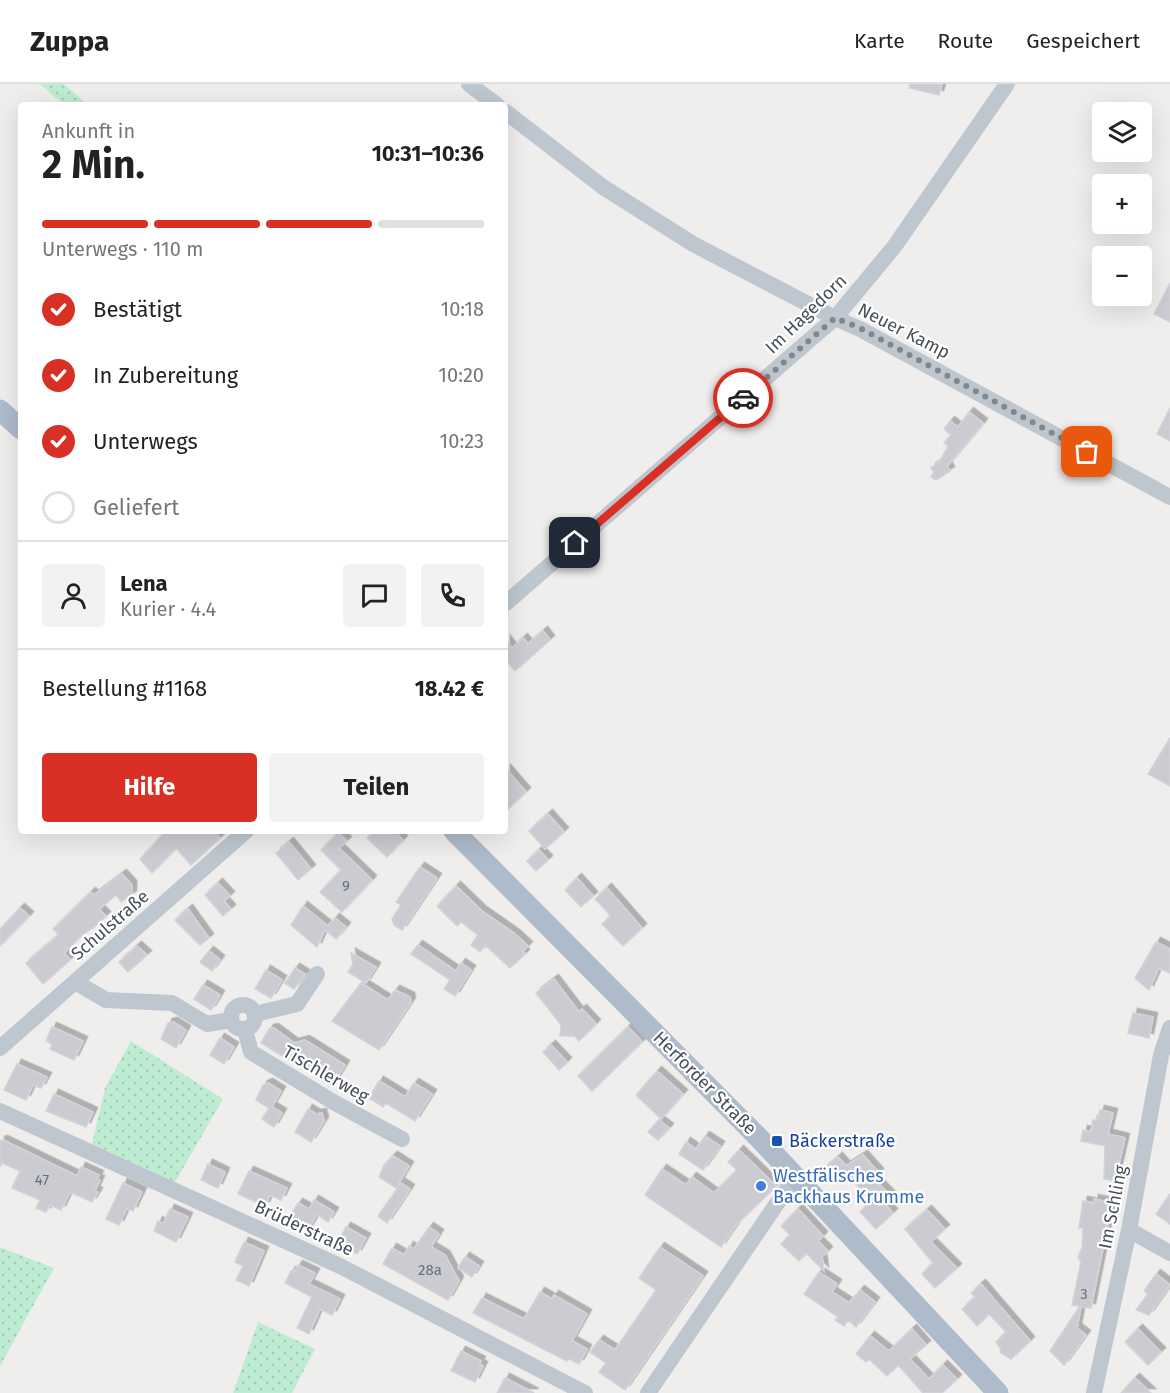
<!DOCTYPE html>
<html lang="de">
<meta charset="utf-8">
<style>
:root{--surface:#fff;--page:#f2f2f2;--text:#222;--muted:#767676;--line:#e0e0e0;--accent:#d93025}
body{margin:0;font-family:"Fira Sans",sans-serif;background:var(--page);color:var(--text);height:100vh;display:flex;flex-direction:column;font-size:22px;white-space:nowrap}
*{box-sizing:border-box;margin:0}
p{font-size:20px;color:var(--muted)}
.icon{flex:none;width:33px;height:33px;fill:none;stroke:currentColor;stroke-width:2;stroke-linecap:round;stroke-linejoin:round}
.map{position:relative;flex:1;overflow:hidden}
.panel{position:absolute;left:18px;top:18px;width:490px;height:732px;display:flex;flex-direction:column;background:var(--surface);border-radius:6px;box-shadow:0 6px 24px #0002}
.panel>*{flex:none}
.fabs{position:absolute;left:1092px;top:18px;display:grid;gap:12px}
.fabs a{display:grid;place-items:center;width:60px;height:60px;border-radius:6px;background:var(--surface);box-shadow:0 6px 24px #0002;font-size:30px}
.pin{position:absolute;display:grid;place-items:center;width:51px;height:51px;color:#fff;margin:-26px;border-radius:12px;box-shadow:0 3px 9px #0006}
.courier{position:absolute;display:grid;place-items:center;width:60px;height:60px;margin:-30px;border:4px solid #d93025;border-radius:50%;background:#fff;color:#222;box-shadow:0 2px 8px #0007}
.summary em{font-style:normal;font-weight:700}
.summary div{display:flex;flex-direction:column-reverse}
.summary{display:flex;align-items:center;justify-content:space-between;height:102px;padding:0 24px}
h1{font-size:39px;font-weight:700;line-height:45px}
.bar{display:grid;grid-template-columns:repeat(4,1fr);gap:9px 6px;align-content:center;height:72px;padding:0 24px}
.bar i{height:8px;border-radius:4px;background:var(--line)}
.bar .current{background:var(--accent)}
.bar p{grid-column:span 4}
.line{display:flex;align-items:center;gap:15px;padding:0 24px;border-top:2px solid var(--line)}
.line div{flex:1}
.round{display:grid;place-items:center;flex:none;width:63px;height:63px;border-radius:6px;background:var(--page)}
ol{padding:0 24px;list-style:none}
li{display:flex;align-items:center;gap:18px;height:66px}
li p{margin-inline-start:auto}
li .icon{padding:6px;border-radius:50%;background:var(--accent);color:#fff;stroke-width:4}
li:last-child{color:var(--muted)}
li i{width:33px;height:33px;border:3px solid var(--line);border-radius:50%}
.action{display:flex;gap:12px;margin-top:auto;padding:12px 24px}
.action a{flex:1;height:69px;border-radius:6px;background:var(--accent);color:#fff;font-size:24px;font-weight:700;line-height:69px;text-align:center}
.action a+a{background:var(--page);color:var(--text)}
header{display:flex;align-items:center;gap:36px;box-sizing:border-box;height:84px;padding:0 30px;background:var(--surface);border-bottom:2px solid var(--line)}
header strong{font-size:28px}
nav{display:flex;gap:33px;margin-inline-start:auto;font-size:21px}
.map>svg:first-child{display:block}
.grass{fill:url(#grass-dots)}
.building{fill:#caccd2;stroke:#d2d3d9;stroke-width:1.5;filter:url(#shadow)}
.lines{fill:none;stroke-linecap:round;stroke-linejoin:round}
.minor{stroke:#bec7cf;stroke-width:16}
.major{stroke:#aebbcb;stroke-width:21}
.done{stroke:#82878d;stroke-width:6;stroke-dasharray:0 10.8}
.route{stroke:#d93025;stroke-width:8}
.transit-dot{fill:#1a4fb4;stroke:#fff;stroke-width:2}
.shop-dot{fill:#3f7fe0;stroke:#fff;stroke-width:2}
.labels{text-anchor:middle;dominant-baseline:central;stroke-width:4.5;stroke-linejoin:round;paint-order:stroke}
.number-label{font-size:15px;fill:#676f78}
.street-label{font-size:18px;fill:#46505a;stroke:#fff}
.transit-label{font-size:18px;fill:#164399;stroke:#fff;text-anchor:start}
.shop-label{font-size:18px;fill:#366cbe;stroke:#fff;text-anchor:start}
</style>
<header>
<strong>Zuppa</strong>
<nav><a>Karte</a><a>Route</a><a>Gespeichert</a></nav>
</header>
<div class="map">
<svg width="1170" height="1309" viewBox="0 0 1170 1309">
<defs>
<pattern id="grass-dots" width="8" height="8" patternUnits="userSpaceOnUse" patternTransform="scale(1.5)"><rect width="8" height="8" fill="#bdecd2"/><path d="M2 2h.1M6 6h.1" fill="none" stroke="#a4ccb7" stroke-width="1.8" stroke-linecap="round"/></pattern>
<filter id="shadow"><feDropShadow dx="4.5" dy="-4.5" stdDeviation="0" flood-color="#0004"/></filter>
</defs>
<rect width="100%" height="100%" fill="#f0eded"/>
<!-- grass -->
<path class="grass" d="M40 0H64L88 21H64Z
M131 957 223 1015 175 1098 92 1060 105 1004Z
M0 1163 54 1184 0 1282Z
M258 1238 315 1265 292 1309H233Z"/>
<!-- building -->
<path class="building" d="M910 0H942L939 11 909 4Z
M1170 199V238L1154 230Z
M1170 324V357L1157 350Z
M969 328 983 339 947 382 950 387 936 396 931 393 934 388 931 384 940 377 948 362 944 359 951 351 944 345 950 337 958 343Z
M543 547 550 556 515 587 506 576V556L512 564 523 554 528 560Z
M1170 654V702L1148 690Z
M506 685 526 708 506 727Z
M548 730 564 748 545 765 529 747Z
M166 747H213L220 754 191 781 176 764 152 789 140 775Z
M375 747H394L403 756 387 773 367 754Z
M338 749 347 757 339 764 372 796 342 828 320 808 341 786 321 766Z
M289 758 311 785 298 796 276 769Z
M539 766 548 776 536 787 527 777Z
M420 783 437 794 402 846 394 841 392 835 401 821 396 818Z
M122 790 132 801V811L121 818 116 811 99 825 106 832 93 844 83 850 64 869 70 876 43 900 26 879 59 851 53 845 91 808 94 811Z
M577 794 593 812 581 823 565 806Z
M218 799 230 812 224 817 231 825 223 832 205 811Z
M456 802 482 827 515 850 528 862 523 867 525 870 510 884 485 861 480 868 471 861 478 851 461 838 457 842 437 822Z
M607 804 642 844 623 862 602 840 611 832 595 815Z
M303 822 328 842 335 834 346 843 336 855 325 846 317 863 291 841Z
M20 824 29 832 0 862V845Z
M188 825 209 854 200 861 175 836Z
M1156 858 1170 865V889L1159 884 1149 906 1135 894Z
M418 861 456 887 461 879 471 886 455 912 444 905 450 896 411 870Z
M137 862 147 871 128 888 119 878Z
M209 867 220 876 212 887 200 878Z
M351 869 376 883 366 899 348 888 353 880Z
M295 884 305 890 294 905 285 899Z
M266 886 282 896 271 914 255 905Z
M554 895 579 928 582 925 596 940 579 957 575 952H560L561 941 536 909Z
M361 899 388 916 395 906 410 913 411 918 379 966 332 937Z
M203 901 220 911 211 926 194 915Z
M1133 929 1153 933 1149 954 1128 949Z
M173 938 186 946 176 964 161 955 168 939Z
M52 943 83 957 74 976 50 965 52 960 46 957Z
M628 943 642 958 592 1007 578 992Z
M274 944 294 959 305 956 345 981 334 999 293 972 290 977 261 959 269 945Z
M220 954 234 963 224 980 210 971Z
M551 961 567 978 559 986 543 968Z
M17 980 47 993 41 1004 33 1001 26 1016 4 1006Z
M657 987 683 1010 661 1035 636 1011Z
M379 997 405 1013 414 999 432 1010 415 1037 386 1019 383 1023 369 1014Z
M268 999 281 1007 272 1023 282 1029 274 1043 262 1035 269 1024 256 1016 263 1001Z
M54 1010 93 1028 86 1043 46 1027Z
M308 1025 316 1030 322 1029 324 1037 311 1058 295 1048Z
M1100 1026 1113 1029 1108 1050 1125 1054 1115 1097 1104 1095 1105 1062 1081 1057 1083 1046 1091 1048 1093 1036 1097 1037Z
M659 1036 669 1044 658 1056 648 1048Z
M705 1052 720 1062 703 1086 679 1070 686 1058 696 1065Z
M3 1056 77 1092 81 1083 99 1091 97 1095 100 1096 95 1107 98 1108 92 1118 70 1108 61 1126 50 1121 46 1128 36 1124 40 1116 12 1104 20 1087 2 1079 0 1083V1057Z
M739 1066 776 1102 736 1141 721 1163 645 1111 662 1085 686 1101 692 1093 714 1109 737 1086 728 1078Z
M863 1071 879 1089 873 1094 891 1112 884 1119 893 1129 876 1145 860 1128 871 1117 845 1088 835 1097 824 1085 838 1073 846 1082Z
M393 1072 409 1082 396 1104 379 1093 384 1081Z
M208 1080 225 1088 218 1104 201 1096Z
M249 1087 287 1104 281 1116 270 1111 265 1122 238 1110Z
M123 1099 142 1108 133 1127 127 1124 119 1141 106 1135Z
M401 1099 410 1105 387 1139 378 1132Z
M1170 1110V1140L1156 1130Z
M1094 1115 1112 1119 1091 1224 1081 1223 1077 1244 1086 1251 1064 1281 1050 1267 1080 1222 1072 1221 1081 1178 1078 1173 1082 1164 1083 1144H1079L1081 1130 1083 1117 1094 1119Z
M314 1116 334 1128 328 1138 317 1130 308 1146 289 1134 298 1119 309 1125Z
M170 1125 188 1133 176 1158 154 1147 158 1137 163 1140Z
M798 1125 823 1152 818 1157 828 1167 822 1173 824 1187 806 1169 799 1177 781 1160 790 1151 781 1142Z
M927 1126 945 1145 931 1158 957 1184 935 1204 922 1190 933 1179 905 1145Z
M346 1143 366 1154 357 1170 338 1159Z
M429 1143 439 1150 431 1163 445 1171 459 1197 448 1216 383 1180 392 1164 404 1171 409 1162 414 1165Z
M244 1158 264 1167 249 1202 236 1196 243 1182 235 1178Z
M660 1163 703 1192 625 1306 599 1288 606 1279 590 1268 599 1256 615 1266 656 1206 639 1194Z
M465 1173 479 1182 472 1193 458 1184Z
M298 1181 315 1189 309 1200 340 1215 332 1231 320 1225 309 1250 297 1244 312 1213 285 1199 291 1187 294 1188Z
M819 1188 837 1200 832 1208 849 1219 860 1206 875 1218 856 1243 848 1236 844 1242 835 1236 838 1233 804 1210Z
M1156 1190 1170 1201 1149 1231 1136 1226 1148 1210 1144 1207Z
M981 1200 1030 1257 1011 1275 1001 1269 1000 1264 996 1258 1006 1248 989 1230 977 1242 962 1225 975 1213 971 1209Z
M540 1208 552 1215 554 1211 587 1230 572 1257 587 1265 579 1280 569 1275 567 1277 473 1229 482 1214 524 1235Z
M912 1245 926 1261 910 1275 929 1295 943 1281 957 1295 942 1309H923L898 1281 887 1292 869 1275 866 1278 856 1270 870 1252 889 1267Z
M1138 1245 1161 1268 1148 1281 1125 1258Z
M461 1267 481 1277 479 1280 483 1282 475 1298 451 1287Z
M505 1294 534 1309H497Z
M1135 1294 1151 1309H1121Z"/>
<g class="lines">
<!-- minor -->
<path class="minor" d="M469 0 497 21
M506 28 603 103 693 160 835 234 860 245 1170 413
M506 519 835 234 894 163 1007 0
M75 898 106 916 172 919 207 940 231 936
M231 933a12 12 0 1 1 24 0a12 12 0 1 1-24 0Z
M255 930 297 920 317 890
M245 946 251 968 335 1019 402 1055
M0 964 246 747
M0 1027 340 1182 585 1309
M1129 1146 1170 1169
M648 1309 795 1093
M1094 1309 1129 1146 1161 971 1170 944"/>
<!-- major -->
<path class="major" d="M0 326 21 345
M454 747 759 1054 998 1309"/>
</g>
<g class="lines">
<!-- done -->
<path class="done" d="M743 314 835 234 860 244 1087 368"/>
<!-- route -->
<path class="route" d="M575 459 743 314"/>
</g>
<!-- markers -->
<rect class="transit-dot" x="771" y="1051" width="12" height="12" rx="3"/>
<circle class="shop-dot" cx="761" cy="1102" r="6"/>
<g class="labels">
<!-- number labels -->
<g class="number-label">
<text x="346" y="802">9</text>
<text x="42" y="1096">47</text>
<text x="430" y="1186">28a</text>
<text x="1084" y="1210">3</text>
</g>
<!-- street labels -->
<g class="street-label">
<text transform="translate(806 230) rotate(-44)">Im Hagedorn</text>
<text transform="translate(904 247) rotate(27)">Neuer Kamp</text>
<text transform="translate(110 841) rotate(-41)">Schulstraße</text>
<text transform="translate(326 990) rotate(30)">Tischlerweg</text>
<text transform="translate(705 999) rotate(45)">Herforder Straße</text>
<text transform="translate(1113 1123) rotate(-79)">Im Schling</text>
<text transform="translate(304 1144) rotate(25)">Brüderstraße</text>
</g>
<!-- transit labels -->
<g class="transit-label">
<text x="789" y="1057">Bäckerstraße</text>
</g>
<!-- shop labels -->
<g class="shop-label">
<text x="773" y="1092">Westfälisches<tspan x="773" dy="21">Backhaus Krumme</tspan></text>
</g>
</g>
</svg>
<div class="fabs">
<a><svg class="icon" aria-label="layers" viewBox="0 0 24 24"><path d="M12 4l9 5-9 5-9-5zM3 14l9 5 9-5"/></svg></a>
<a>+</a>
<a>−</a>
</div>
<div class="pin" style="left:1087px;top:368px;background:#ea580c"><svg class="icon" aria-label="bag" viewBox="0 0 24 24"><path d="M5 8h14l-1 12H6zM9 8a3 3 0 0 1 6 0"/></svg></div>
<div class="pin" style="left:575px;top:459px;background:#1f2937"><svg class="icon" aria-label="home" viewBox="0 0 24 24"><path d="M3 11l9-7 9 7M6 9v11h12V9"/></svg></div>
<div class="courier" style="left:743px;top:314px"><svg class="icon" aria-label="car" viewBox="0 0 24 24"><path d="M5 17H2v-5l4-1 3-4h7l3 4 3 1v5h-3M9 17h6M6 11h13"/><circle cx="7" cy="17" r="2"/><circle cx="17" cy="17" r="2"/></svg></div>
<section class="panel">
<div class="summary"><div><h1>2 Min.</h1><p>Ankunft in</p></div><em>10:31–10:36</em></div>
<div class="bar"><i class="current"></i><i class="current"></i><i class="current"></i><i></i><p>Unterwegs · 110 m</p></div>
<ol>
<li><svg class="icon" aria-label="check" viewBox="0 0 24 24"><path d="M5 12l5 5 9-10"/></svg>Bestätigt<p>10:18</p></li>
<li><svg class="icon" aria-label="check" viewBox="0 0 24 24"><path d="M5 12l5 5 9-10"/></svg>In Zubereitung<p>10:20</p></li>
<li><svg class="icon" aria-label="check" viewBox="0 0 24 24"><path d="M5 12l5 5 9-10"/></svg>Unterwegs<p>10:23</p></li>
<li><i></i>Geliefert</li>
</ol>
<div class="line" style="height:108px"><a class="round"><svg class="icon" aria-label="person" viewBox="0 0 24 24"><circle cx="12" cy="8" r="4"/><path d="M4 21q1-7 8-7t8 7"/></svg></a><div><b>Lena</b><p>Kurier · 4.4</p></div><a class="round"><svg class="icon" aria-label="chat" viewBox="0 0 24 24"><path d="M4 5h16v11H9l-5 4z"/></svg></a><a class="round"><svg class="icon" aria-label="phone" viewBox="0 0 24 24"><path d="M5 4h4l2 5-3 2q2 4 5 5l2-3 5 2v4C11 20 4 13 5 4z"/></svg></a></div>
<div class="line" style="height:78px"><div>Bestellung #1168</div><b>18.42 €</b></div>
<div class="action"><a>Hilfe</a><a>Teilen</a></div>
</section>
</div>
